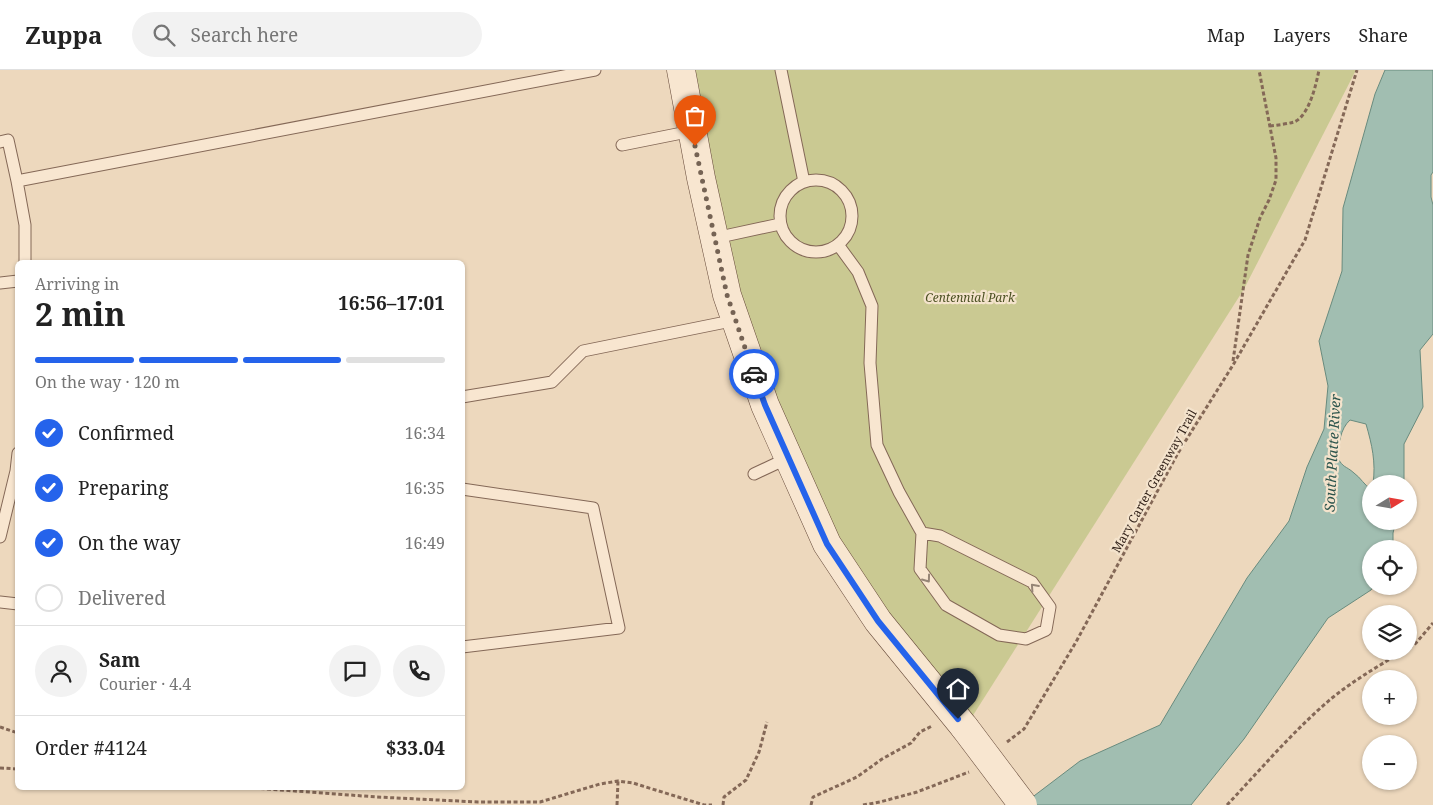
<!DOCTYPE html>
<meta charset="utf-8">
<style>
:root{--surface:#fff;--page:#f2f2f2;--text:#222;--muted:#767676;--line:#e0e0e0;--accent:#2563eb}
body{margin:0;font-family:"Noto Serif",serif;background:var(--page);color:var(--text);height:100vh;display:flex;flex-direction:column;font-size:19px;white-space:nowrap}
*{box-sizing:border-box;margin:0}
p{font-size:16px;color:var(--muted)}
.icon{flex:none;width:28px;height:28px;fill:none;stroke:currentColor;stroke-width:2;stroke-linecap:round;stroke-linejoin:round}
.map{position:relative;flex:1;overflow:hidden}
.side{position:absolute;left:15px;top:190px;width:450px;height:530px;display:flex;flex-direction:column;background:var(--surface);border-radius:8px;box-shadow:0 1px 4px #0004}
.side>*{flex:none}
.needle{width:32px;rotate:79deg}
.buttons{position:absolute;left:1362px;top:405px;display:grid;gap:10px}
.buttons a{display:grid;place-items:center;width:55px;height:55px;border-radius:50%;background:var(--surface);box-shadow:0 1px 4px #0004;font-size:25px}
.pin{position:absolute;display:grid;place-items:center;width:42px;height:42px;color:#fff;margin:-51px -21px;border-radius:50% 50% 50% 0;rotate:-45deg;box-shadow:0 0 5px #0007}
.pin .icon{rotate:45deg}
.courier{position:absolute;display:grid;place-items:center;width:50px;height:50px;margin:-25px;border:4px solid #2563eb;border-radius:50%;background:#fff;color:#222;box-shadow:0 1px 6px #0007}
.overview em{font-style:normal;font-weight:700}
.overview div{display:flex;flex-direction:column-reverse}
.overview{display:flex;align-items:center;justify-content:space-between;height:85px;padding:0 20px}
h1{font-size:32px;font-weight:700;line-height:38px}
.bar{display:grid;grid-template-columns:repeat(4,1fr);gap:8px 5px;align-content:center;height:60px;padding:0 20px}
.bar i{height:6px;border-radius:4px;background:var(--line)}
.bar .selected{background:var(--accent)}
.bar p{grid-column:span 4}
.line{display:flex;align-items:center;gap:12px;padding:0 20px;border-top:1px solid var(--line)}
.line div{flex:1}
.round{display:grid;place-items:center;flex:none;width:52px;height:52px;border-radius:26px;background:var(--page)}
ol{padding:0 20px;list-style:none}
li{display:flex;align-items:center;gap:15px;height:55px}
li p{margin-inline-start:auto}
li .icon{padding:5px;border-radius:50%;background:var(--accent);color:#fff;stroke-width:4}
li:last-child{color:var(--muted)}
li i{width:28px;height:28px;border:2px solid var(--line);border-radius:50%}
header{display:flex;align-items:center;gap:30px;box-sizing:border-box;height:70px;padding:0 25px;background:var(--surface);border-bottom:1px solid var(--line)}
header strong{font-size:24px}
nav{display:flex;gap:28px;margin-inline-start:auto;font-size:18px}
.search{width:350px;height:45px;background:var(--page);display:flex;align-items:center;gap:12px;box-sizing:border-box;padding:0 18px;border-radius:28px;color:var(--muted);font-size:19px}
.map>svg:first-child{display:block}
.green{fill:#cac992}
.water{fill:#a1beb1;stroke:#698b7e}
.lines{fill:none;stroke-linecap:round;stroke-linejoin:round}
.lane-casing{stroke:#846857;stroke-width:13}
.secondary-casing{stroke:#664a3a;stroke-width:29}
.path{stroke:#846857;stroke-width:3;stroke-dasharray:4 2.5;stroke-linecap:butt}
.lane{stroke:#f8e6d0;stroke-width:11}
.secondary{stroke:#f8e6d0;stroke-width:28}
.secondary-bridge-casing{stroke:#664a3a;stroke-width:29;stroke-linecap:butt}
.secondary-bridge{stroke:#f8e6d0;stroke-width:28}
.oneway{stroke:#968576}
.done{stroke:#756354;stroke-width:5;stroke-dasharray:0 9}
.route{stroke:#2563eb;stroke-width:6}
.labels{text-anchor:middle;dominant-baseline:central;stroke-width:4.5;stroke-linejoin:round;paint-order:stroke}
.park-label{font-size:12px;font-style:italic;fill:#4b5022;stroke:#f4e3cc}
.street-label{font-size:12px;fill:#34241b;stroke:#f4e3cc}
.water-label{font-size:14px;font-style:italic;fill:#2a534b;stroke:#f4e3cc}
</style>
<header>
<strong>Zuppa</strong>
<div class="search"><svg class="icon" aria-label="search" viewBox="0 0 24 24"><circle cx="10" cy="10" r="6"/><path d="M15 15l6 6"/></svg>Search here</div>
<nav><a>Map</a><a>Layers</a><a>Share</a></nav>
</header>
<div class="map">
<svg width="1433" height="735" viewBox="0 0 1433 735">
<rect width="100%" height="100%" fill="#edd8bd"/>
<!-- green -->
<path class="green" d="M681 0H1356L1244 219 965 658 878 551 736 250Z"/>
<!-- water -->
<path class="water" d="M1385 0H1433V102L1431 105V127L1433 135V264L1420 280 1423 337 1404 374V414H1373C1376 392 1372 375 1366 354L1350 350C1340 359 1339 374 1337 387 1344 399 1345 395 1354 403 1361 408 1364 415 1371 419V451H1396L1393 463V479H1371V516H1374L1371 520 1328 548 1244 669 1191 735H1022L1080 691 1160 655 1247 508 1289 451 1307 397 1324 359 1328 316 1319 271 1342 201 1343 138 1375 24Z"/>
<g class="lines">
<!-- lane casing -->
<g class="lane-casing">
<path id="lane" d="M781 0 804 112
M0 72 8 70 17 111
M622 75 692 61
M780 146a36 36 0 1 1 72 0a36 36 0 1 1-72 0Z
M715 168 780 154
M839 176 858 202 872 236 870 293 877 375 899 422 922 463 920 499 946 535 999 565 1026 569 1046 560 1050 537 1032 512 940 466 922 463
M25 192V155L17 111 595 0
M0 213 18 211
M462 327 552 312 583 281 736 250
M754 404 788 388
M462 419 593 438 619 558 462 577
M0 467 16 401 18 383
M0 532 18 534"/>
</g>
<!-- secondary casing -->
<g class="secondary-casing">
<path id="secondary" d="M681 0 701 108 727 225 765 335 827 474 878 551 965 658"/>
</g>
<!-- path -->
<path class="path" d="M1270 56C1278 55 1287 54 1294 52 1309 46 1316 15 1319 0
M1233 291 1248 185 1260 148 1269 130 1276 110V88L1259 0
M1409 578 1416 573 1433 553
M0 657 18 663
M1007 672 1024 659 1076 572 1178 383 1233 295 1305 170 1357 0
M0 698 18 699
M254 718 377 727 478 732H540L600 714 618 711 633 713 704 735H712
M617 735 618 711
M723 735 724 727 746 710 759 682 767 652
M811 735 813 727 857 707 882 689 911 673 920 662 932 656
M863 735 880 732 917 722 969 702
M1227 735C1261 699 1294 660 1332 628 1354 610 1379 596 1403 581"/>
<!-- lane -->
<use href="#lane" class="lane"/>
<!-- secondary -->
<use href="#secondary" class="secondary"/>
<!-- secondary-bridge casing -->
<g class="secondary-bridge-casing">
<path id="secondary-bridge" d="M965 658 1023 735"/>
</g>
<!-- secondary-bridge -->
<use href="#secondary-bridge" class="secondary-bridge"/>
</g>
<!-- one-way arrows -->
<defs><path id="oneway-chevron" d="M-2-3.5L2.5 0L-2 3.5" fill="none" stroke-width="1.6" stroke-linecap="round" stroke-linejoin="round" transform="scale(1.25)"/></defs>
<g class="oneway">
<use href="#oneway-chevron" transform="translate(927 509) rotate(54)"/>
<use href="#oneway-chevron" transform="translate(1034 517) rotate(-132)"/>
</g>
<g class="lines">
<!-- done -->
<path class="done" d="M695 76 727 225 754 304"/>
<!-- route -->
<path class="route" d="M754 304 765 335 827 474 878 551 958 649"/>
</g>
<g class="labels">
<!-- park labels -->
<g class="park-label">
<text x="970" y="227">Centennial Park</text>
</g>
<!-- street labels -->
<g class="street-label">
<text transform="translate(1154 411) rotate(-61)">Mary Carter Greenway Trail</text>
</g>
<!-- water labels -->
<g class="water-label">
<text transform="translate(1332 383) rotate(-87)">South Platte River</text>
</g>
</g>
</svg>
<div class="buttons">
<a><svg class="needle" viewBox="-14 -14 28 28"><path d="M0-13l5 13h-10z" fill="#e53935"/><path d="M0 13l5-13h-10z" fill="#767676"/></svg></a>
<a><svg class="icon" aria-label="locate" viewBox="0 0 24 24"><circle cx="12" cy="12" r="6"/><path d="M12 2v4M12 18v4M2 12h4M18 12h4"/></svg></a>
<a><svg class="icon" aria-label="layers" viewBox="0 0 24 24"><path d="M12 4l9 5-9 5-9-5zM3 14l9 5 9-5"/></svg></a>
<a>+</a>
<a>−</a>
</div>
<div class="pin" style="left:695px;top:76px;background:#ea580c"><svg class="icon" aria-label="bag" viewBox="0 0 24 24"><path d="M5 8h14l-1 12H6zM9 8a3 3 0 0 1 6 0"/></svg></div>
<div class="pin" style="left:958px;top:649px;background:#1f2937"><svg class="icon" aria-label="home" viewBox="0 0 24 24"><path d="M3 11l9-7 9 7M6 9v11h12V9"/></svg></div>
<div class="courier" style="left:754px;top:304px"><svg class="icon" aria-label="car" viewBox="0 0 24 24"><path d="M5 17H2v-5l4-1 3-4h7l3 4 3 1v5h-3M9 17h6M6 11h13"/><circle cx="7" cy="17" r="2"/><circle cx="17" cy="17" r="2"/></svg></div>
<section class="side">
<div class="overview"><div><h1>2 min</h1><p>Arriving in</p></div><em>16:56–17:01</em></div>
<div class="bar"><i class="selected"></i><i class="selected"></i><i class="selected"></i><i></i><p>On the way · 120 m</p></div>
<ol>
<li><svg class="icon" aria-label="check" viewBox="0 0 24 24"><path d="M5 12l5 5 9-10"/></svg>Confirmed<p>16:34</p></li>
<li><svg class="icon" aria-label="check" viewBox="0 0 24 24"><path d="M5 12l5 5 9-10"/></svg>Preparing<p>16:35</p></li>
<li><svg class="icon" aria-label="check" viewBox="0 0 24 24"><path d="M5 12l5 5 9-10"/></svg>On the way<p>16:49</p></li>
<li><i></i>Delivered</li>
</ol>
<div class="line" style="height:90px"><a class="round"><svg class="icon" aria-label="person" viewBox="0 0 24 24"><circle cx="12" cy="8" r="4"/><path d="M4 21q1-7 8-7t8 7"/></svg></a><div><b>Sam</b><p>Courier · 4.4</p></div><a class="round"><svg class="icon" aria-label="chat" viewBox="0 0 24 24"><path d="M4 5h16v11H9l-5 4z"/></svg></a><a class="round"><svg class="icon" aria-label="phone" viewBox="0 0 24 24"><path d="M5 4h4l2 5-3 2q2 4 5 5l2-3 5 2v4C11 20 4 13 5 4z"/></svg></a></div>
<div class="line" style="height:65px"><div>Order #4124</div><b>$33.04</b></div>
</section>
</div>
